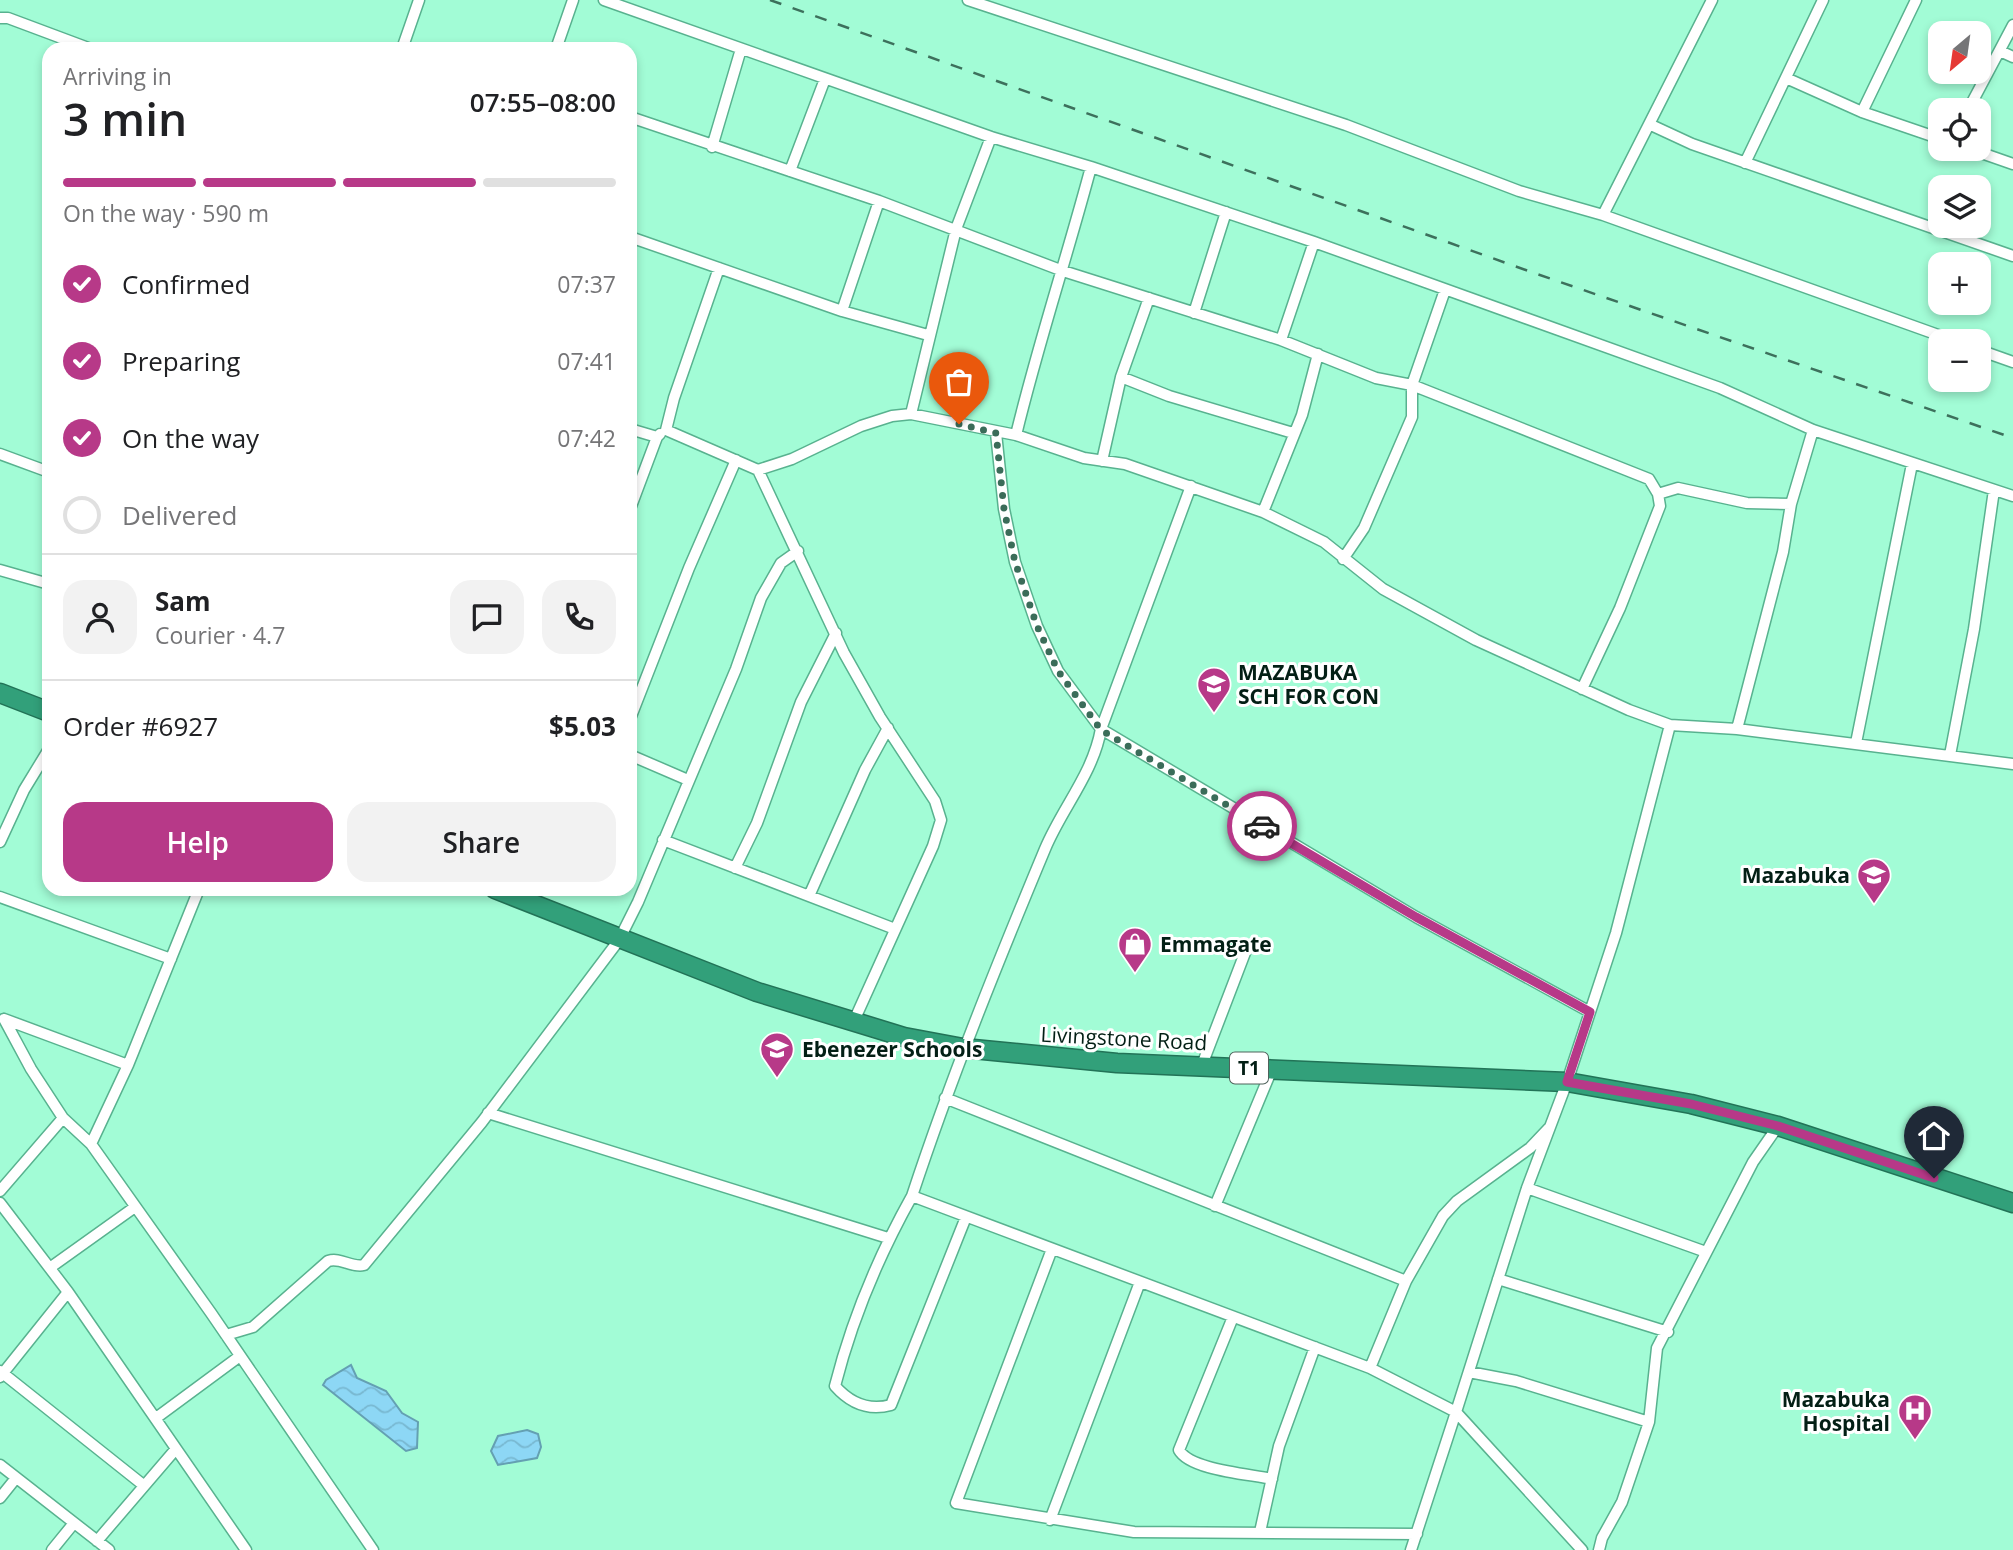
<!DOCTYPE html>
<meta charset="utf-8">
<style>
:root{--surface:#fff;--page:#f2f2f2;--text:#202124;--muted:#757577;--line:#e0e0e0;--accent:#b73988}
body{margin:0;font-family:"Open Sans",sans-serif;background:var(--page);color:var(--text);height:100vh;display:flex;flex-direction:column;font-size:26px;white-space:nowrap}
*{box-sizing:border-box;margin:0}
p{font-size:23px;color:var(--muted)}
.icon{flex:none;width:38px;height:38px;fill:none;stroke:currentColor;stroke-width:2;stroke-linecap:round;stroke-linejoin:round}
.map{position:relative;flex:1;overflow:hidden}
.drawer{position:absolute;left:42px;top:42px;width:595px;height:854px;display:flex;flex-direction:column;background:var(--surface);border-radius:21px;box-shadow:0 4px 10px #0003}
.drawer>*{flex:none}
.needle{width:46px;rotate:209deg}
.buttons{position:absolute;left:1928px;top:21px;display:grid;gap:14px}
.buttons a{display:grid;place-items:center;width:63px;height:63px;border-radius:14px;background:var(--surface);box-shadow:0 4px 10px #0003;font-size:35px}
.pin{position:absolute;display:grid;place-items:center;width:60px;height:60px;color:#fff;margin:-72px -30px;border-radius:50% 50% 50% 0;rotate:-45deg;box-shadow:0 0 7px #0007}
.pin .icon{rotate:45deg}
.courier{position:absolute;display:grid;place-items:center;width:70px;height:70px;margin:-35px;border:5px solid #b73988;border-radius:50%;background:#fff;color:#222;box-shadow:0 2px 9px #0007}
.headline em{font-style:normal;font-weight:600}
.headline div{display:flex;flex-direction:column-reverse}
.headline{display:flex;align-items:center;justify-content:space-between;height:119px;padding:0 21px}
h1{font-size:46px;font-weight:600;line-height:52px}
.bar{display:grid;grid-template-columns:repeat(4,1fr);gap:10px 7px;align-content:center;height:84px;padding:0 21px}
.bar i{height:9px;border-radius:5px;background:var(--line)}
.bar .current{background:var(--accent)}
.bar p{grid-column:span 4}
.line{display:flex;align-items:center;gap:18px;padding:0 21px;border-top:2px solid var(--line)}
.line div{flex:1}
.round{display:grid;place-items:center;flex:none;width:74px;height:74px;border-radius:21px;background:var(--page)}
ol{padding:0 21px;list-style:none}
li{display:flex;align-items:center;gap:21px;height:77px}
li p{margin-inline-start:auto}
li .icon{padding:7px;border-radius:50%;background:var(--accent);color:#fff;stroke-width:4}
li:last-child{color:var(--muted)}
li i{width:38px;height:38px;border:4px solid var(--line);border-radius:50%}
.cta{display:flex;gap:14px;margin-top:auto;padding:14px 21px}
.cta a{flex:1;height:80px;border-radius:21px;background:var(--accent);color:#fff;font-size:28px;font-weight:600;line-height:80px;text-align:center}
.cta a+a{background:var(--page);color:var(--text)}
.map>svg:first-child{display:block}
.water{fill:url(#water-waves);stroke:#64a0b2;stroke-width:2}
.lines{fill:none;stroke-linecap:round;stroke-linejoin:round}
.street-casing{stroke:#58b28f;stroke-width:13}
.highway-casing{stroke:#227357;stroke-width:21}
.street{stroke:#fff;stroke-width:10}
.highway{stroke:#32a07a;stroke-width:18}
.rail{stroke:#3d705c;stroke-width:2.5;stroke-dasharray:12 12;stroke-linecap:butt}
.done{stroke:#3b6c59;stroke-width:7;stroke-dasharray:0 12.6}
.route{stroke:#b73988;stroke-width:9}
.labels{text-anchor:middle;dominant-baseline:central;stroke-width:6;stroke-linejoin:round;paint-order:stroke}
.shield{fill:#fff;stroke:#4f625b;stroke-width:2}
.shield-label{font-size:19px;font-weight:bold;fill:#031f15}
.poi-label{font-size:21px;font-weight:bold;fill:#031f15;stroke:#fff;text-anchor:start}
.street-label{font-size:21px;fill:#031f15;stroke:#fff}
</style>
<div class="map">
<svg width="2013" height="1550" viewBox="0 0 2013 1550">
<defs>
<pattern id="water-waves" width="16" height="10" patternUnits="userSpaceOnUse" patternTransform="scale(1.75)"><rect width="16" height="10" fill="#8dd7f5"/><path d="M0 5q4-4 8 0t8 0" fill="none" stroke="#78b8d1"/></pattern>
</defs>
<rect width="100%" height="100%" fill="#a2fcd6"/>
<!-- water -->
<path class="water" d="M351 1365 357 1378 386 1391 402 1413 418 1422 417 1448 406 1451 323 1385 326 1380Z
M527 1430 538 1434 541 1447 537 1458 498 1465 491 1451 498 1436Z"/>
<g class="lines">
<!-- street casing -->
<g class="street-casing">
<path id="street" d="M604 0 991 137 1091 167 1314 242 1720 388 1813 430 2013 496
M968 0 1346 125 1519 191 1603 215 1712 0
M0 18H8L91 49
M402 49 419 0
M556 49 573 0
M2000 51 2013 57
M1786 78 1862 112 1941 139
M1968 110 2013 25
M1862 112 1916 0
M630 117 879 201 1063 271 1281 340 1376 378 1412 385 1649 479 1658 494 1660 506 1620 608 1582 689
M1651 125 1692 144 2013 256
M712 147 741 49
M1970 149 2013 164
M1745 163 1823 0
M790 171 825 79
M1603 215 1955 341
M630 237 842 311 928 335
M719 268 674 398 666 430 758 470 792 459 861 426 892 416 911 414 1016 435 1084 458 1125 464 1263 512 1324 542 1383 589 1476 640 1629 710 1670 725 1737 729 2013 764
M842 311 879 201
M1194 313 1226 212
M1281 340 1314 242
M1979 350 2013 362
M1121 377 1169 396 1293 433
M911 414 956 229 991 137
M630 429 657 437 660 434
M996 433 1004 509 1015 562 1037 626 1058 671 1101 729 1416 917 1590 1012
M1016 435C1038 344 1067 257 1091 167
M0 454 49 472
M1102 461 1121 377 1149 298
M758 470 844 653 880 717 935 801 941 820 933 846 853 1023
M1191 486 1101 729C1093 774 1062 808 1045 849 997 964 951 1078 912 1196L1370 1368 1456 1412 1527 1188 1567 1082 1616 933 1670 725
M1658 494 1678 488 1747 503 1791 504 1813 430
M630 509 657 437
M1263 512 1302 415 1318 354
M1343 559 1364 528 1412 417V385L1445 290
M0 570 49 584
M630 719 689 568 736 460
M1737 729 1783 552 1791 504
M1856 743 1912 464
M630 755 688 780
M1950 755 1974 629 1994 490
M663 840 895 929
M0 842 24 790 49 749
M735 868 757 823 801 702 836 633
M199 889 128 1065 91 1144 211 1313 373 1550
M809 896 865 770 888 728
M0 897 171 959
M4 1019 128 1065
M1202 1065 1248 945
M945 1098 1406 1281
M488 1113 888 1238
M63 1118 91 1144
M1527 1188 1706 1252
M0 1191 63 1118 31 1069 4 1019
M912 1196C878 1257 852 1319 835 1386 850 1403 869 1411 891 1405L966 1217
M0 1203 68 1292 0 1377
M1215 1206 1272 1069
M1052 1249 956 1503 1134 1532 1417 1534
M51 1267 135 1207
M1498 1279 1668 1332
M68 1292 246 1550
M1233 1317 1179 1450C1190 1470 1249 1474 1272 1479
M226 1335 253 1327 328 1261C341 1257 351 1268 364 1265L482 1122 619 940 638 902 736 669 761 598 781 563 798 551
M1370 1368 1406 1281 1443 1216 1457 1201 1530 1148 1549 1128
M0 1371 142 1484
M1469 1372 1516 1381 1649 1422
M156 1418 240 1356
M0 1465 109 1550
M0 1498 16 1478
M1050 1520 1140 1282
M1260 1532 1279 1446 1315 1347
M97 1541 175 1450
M52 1550 74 1523
M1411 1550 1456 1412 1582 1550
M1599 1550 1602 1538 1622 1502 1649 1422 1657 1348 1753 1162 1778 1126"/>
</g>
<!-- highway casing -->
<g class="highway-casing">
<path id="highway" d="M0 693 49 712
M495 889 757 992 904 1037 963 1048 1117 1063 1567 1082 1691 1104 1778 1126 2013 1203"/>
</g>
<!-- street -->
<use href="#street" class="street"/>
<!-- highway -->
<use href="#highway" class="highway"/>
<!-- rail -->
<path class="rail" d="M770 0 1534 273 2013 438"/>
</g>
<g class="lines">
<!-- done -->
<path class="done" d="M959 424 996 433 1004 509 1015 562 1037 626 1058 671 1101 730 1262 826"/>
<!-- route -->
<path class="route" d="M1262 826 1416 917 1590 1012 1567 1082 1691 1104 1778 1126 1934 1178"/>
</g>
<!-- icons -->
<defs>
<g id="school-pin" transform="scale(1.75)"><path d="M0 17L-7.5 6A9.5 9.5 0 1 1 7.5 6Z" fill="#b73988" stroke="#fff"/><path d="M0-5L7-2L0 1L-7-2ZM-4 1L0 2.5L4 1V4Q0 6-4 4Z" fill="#fff"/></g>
<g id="shop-pin" transform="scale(1.75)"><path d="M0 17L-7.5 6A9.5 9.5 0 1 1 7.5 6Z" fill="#b73988" stroke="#fff"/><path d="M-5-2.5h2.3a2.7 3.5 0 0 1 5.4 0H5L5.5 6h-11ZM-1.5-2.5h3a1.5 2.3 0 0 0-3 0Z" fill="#fff"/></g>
<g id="hospital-pin" transform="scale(1.75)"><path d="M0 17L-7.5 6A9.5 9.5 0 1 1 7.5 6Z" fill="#b73988" stroke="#fff"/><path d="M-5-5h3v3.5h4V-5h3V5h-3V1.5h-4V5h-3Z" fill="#fff"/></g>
</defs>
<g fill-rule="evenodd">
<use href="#school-pin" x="1214" y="684"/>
<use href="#school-pin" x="1874" y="875"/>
<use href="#shop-pin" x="1135" y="944"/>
<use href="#school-pin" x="777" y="1049"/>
<use href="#hospital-pin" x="1915" y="1411"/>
</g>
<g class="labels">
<!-- shield labels -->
<rect class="shield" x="1230" y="1052.5" width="38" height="31" rx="5"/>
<g class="shield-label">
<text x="1249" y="1068">T1</text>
</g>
<!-- poi labels -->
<g class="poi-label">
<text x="1238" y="672">MAZABUKA<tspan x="1238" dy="24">SCH FOR CON</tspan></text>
<text x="1850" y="875" text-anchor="end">Mazabuka</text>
<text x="1160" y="944">Emmagate</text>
<text x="802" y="1049">Ebenezer Schools</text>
<text x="1890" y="1399" text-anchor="end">Mazabuka<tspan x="1890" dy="24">Hospital</tspan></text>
</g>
<!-- street labels -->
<g class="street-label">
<text transform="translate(1124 1038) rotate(3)">Livingstone Road</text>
</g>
</g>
</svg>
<div class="buttons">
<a><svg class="needle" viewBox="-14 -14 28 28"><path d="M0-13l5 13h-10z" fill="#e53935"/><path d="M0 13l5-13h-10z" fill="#757577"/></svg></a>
<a><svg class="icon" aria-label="locate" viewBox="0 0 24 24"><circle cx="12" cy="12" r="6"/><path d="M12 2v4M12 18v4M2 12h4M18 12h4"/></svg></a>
<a><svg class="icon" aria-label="layers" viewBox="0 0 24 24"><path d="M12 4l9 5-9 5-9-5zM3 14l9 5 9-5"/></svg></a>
<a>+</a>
<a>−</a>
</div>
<div class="pin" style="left:959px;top:424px;background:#ea580c"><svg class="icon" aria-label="bag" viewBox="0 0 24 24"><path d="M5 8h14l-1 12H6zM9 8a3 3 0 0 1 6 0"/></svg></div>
<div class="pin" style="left:1934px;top:1178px;background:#1f2937"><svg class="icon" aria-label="home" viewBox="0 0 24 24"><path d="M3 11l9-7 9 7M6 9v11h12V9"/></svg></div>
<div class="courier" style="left:1262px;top:826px"><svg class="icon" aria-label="car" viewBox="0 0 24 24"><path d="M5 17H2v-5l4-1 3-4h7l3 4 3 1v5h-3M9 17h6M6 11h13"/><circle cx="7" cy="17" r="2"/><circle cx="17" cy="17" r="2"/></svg></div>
<section class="drawer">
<div class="headline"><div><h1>3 min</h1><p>Arriving in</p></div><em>07:55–08:00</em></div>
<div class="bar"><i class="current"></i><i class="current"></i><i class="current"></i><i></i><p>On the way · 590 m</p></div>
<ol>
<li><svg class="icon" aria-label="check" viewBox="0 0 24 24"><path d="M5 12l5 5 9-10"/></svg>Confirmed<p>07:37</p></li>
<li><svg class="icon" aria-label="check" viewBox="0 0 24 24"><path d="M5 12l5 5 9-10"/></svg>Preparing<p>07:41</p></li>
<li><svg class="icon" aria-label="check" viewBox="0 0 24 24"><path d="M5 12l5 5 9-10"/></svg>On the way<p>07:42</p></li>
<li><i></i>Delivered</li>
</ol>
<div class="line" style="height:126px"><a class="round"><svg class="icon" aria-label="person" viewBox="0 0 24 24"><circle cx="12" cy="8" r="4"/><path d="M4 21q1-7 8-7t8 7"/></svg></a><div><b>Sam</b><p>Courier · 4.7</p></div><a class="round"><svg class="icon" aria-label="chat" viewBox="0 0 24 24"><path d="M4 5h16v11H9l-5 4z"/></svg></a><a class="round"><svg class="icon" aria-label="phone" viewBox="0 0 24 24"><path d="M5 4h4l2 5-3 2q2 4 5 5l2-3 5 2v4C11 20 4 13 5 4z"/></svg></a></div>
<div class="line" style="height:91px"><div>Order #6927</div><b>$5.03</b></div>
<div class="cta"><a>Help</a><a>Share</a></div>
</section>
</div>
